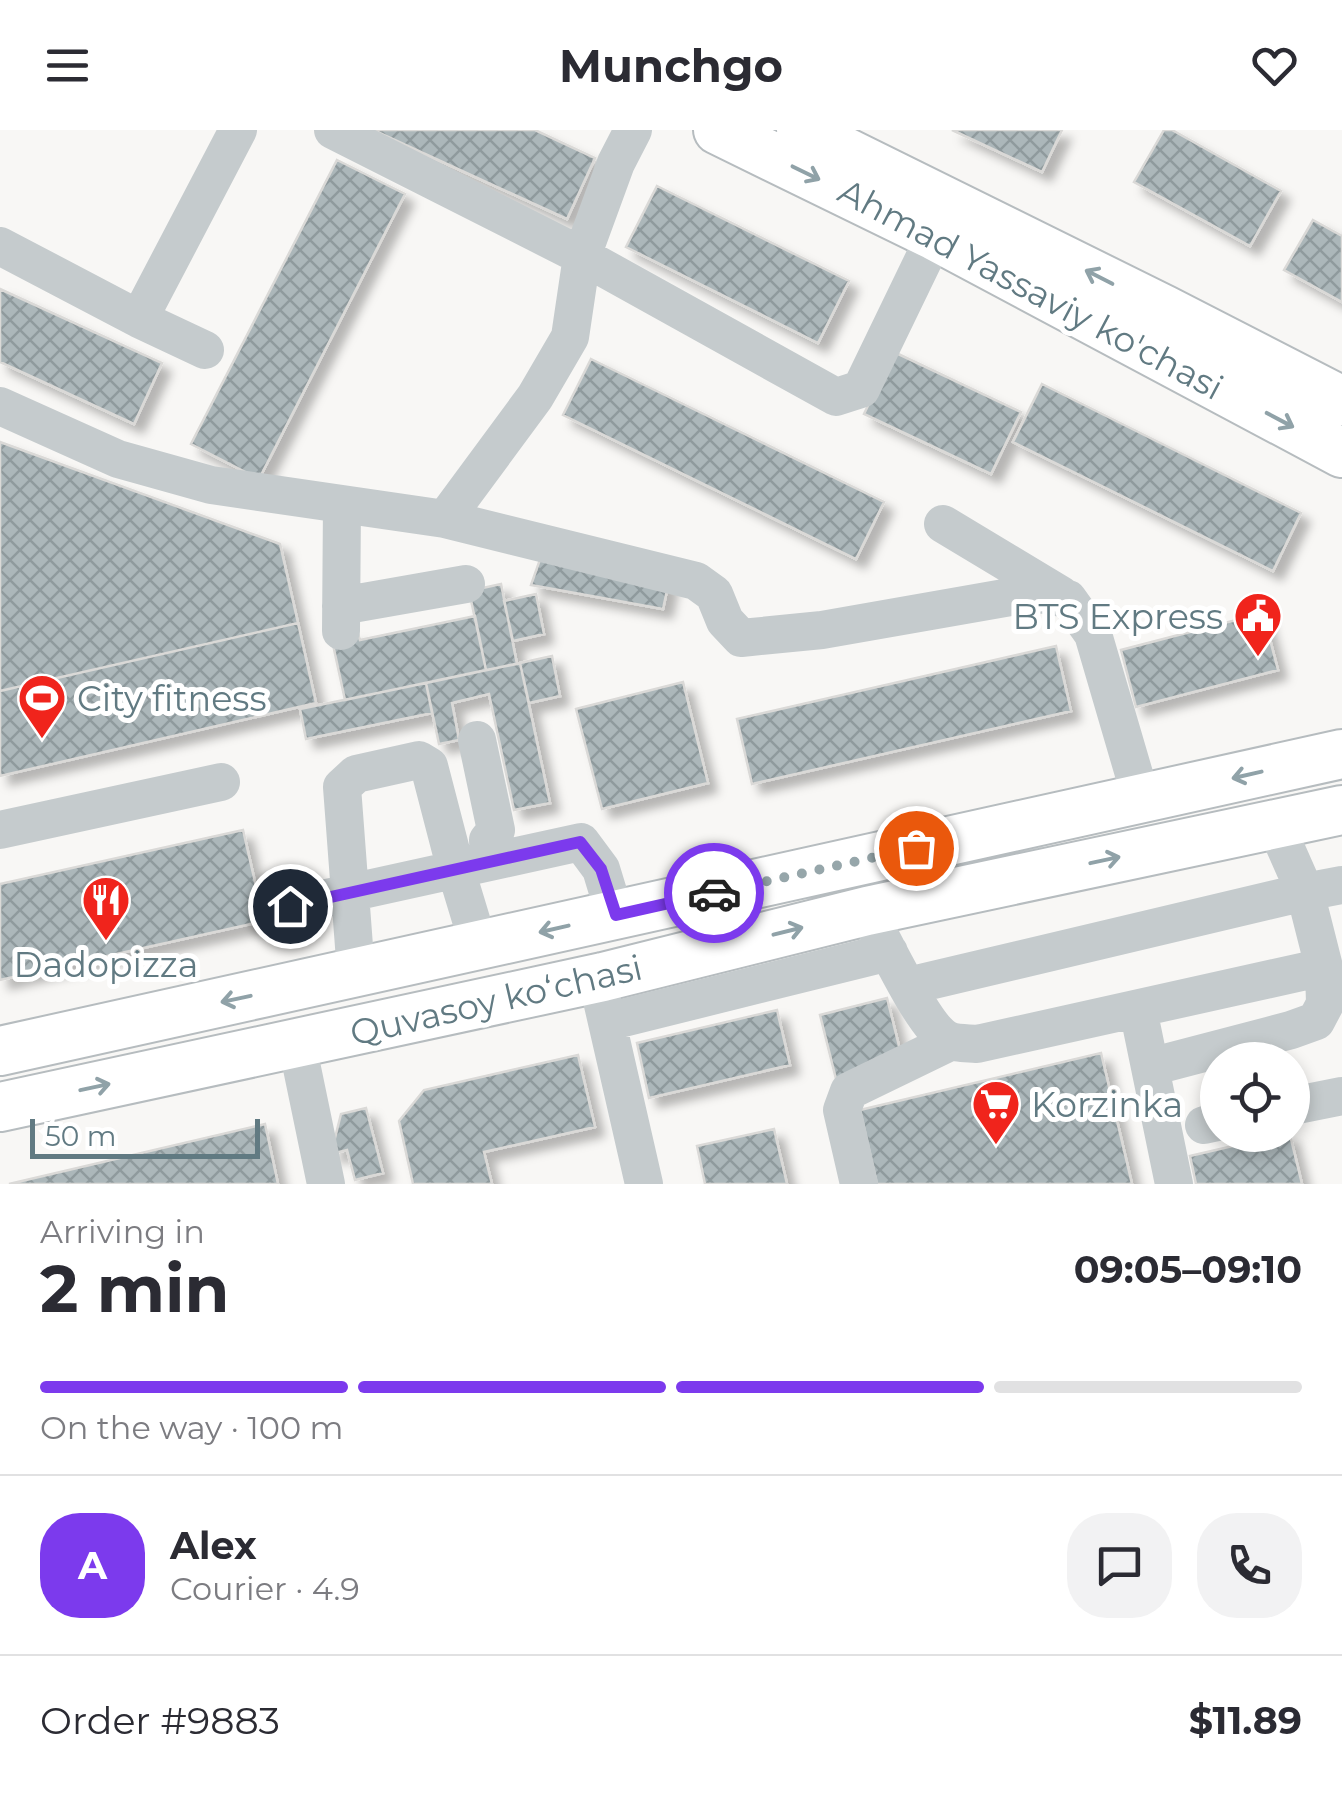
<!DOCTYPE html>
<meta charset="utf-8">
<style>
:root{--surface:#fff;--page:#f2f2f3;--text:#2b2b33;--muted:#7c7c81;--line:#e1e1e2;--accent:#7c3aed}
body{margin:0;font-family:Montserrat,sans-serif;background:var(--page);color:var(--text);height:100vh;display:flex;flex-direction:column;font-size:38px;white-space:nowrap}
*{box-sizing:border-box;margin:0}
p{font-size:32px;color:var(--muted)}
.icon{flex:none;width:55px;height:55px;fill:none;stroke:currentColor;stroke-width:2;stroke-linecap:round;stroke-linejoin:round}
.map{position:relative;height:1054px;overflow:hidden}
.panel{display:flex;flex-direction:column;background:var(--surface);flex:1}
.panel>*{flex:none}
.fabs{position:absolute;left:1200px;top:912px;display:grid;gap:20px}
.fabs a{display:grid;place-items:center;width:110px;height:110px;border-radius:50%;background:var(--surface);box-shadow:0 5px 15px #0003;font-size:50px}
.scale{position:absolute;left:30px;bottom:25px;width:230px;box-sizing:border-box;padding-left:10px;border:5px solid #617a82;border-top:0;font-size:28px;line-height:35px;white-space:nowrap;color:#617a82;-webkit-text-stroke:8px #fff;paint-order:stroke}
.pin{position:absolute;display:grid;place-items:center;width:85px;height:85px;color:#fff;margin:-42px;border:5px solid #fff;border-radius:50%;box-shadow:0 2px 10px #0007}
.courier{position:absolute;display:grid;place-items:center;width:100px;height:100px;margin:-50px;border:8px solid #7c3aed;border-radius:50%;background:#fff;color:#222;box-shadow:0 2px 12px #0007}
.overview em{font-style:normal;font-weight:700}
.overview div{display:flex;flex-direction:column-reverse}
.overview{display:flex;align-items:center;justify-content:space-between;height:170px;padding:0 40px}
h1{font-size:65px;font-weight:700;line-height:75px}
.bar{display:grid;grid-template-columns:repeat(4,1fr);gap:15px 10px;align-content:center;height:120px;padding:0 40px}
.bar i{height:12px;border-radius:8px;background:var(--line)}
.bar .on{background:var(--accent)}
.bar p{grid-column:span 4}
.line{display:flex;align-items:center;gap:25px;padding:0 40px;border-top:2px solid var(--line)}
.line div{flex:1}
.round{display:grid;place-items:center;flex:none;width:105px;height:105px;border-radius:40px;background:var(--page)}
header{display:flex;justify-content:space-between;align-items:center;height:130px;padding:0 40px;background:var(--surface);font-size:45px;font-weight:700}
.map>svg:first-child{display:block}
.building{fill:url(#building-cross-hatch);stroke:#dad9d7;stroke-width:2.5;filter:url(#shadow)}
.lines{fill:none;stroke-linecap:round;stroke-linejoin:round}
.major-casing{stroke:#b6bcbf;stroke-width:52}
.minor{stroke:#c5cbcd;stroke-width:38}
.major{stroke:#fff;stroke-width:48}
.oneway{stroke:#90a2a8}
.done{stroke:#96a6aa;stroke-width:10;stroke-dasharray:0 18}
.route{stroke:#7c3aed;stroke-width:12}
.labels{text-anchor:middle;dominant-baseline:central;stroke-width:10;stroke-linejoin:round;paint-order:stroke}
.street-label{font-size:35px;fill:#617a82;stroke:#fff}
.poi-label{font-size:35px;fill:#617a82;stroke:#fff;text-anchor:start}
</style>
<header><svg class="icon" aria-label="menu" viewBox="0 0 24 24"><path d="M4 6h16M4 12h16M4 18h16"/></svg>Munchgo<svg class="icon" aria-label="heart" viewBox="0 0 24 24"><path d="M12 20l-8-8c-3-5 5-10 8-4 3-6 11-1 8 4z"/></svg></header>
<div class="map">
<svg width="1342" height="1054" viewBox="0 0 1342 1054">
<defs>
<pattern id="building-cross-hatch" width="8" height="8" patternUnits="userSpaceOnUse" patternTransform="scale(2.5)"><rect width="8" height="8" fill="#acb7ba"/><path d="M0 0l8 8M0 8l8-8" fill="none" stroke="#8f9a9d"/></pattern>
<filter id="shadow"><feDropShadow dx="9" dy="9" stdDeviation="5" flood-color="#0004"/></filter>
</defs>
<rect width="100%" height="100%" fill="#f8f7f5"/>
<!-- building -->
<path class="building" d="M373 0H535L595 28 567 89Z
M952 0H1062L1042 42Z
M1164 0H1172L1281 61 1250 116 1134 52Z
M337 30 405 64 259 349 191 314Z
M657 56 849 151 818 213 626 117Z
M1313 90 1342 106V172L1284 140Z
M0 159 162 233 134 294 0 232Z
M894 222 1021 282 991 344 864 284Z
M591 229 884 372 856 429 563 285Z
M1042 254 1301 383 1273 441 1013 312Z
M0 312 280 414 298 493 0 561Z
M543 421 669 451 663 479 531 455Z
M501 454 517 534 486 540 469 461Z
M536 464 544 504 513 511 504 471Z
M1263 483 1278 540 1136 577 1121 520Z
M475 486 486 540 345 570 332 510 358 504 360 510Z
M298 493 316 573 0 646V561Z
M1056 516 1071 581 752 654 737 589Z
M552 526 560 566 529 573 520 533Z
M520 533 550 673 514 680 489 564 452 573 459 610 439 614 426 553Z
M683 552 708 653 602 679 576 579Z
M426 553 432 583 306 609 300 579Z
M243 700 264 791 0 850V754Z
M887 868 903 932 836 949 820 885Z
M777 880 790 935 649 968 637 913Z
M1101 923 1132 1054H877L860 980Z
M578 925 595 997 484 1022 492 1054H413L399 991 424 960Z
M366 978 383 1043 355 1050 347 1020 331 1024 341 984Z
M265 994 278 1054H9Z
M774 999 787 1054H705L697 1016Z
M1280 1005H1290L1302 1054H1196L1190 1026Z"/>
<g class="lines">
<!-- major casing -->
<g class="major-casing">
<path id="major" d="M718 0 935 106 1342 323
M801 0 1165 180 1342 271
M0 921 1342 624
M0 977 603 847 867 781 1342 680"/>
</g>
<!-- minor -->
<path class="minor" d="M333 0 582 126 836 267 861 259 935 106
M0 116 139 189 238 0
M139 189 205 220
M0 276 118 329 211 355 445 389 696 451 714 464 725 491 741 508 822 500 1033 463 1068 469 1093 504 1141 668
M445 389 535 267 570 207 582 126 616 33 633 0
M943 394 1061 465
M341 476 466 454
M341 501 342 374
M477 610 496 700 488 710 489 732
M1275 694 1305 762 1342 755
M0 700 221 652
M290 776 581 712 601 739 615 785
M867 781C883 809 922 895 946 909 955 914 967 913 977 914L1324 837 1305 762 908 856
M356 843 342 657 356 644 419 630 429 636 456 740 479 816
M601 866 644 1054
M1138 879 1174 1054
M607 892 889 822
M297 914 326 1054
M1150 937 1291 900 1316 891 1325 874 1324 837
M1292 976 1342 966
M1204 995 1218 992
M859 1054 842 980 849 961 950 912"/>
<!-- major -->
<use href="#major" class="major"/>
</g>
<!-- one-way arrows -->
<defs><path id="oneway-shaft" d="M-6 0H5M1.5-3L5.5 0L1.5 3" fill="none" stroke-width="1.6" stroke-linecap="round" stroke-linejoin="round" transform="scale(2.5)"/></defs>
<g class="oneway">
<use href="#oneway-shaft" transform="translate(806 43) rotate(26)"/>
<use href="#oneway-shaft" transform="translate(1099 147) rotate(-153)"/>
<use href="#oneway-shaft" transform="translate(1280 290) rotate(28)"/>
<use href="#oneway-shaft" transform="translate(1247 645) rotate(167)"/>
<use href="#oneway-shaft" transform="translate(1105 730) rotate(-12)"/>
<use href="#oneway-shaft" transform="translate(554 799) rotate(167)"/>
<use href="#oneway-shaft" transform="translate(788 801) rotate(-14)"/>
<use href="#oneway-shaft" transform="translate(236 869) rotate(168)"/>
<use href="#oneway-shaft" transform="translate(95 957) rotate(-12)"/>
</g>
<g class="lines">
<!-- done -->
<path class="done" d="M714 763 916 718"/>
<!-- route -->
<path class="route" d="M290 776 580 712 601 739 616 785 714 763"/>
</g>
<!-- icons -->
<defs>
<g id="civic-pin" transform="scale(2.5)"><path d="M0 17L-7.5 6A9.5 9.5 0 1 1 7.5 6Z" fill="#f0241c" stroke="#fff"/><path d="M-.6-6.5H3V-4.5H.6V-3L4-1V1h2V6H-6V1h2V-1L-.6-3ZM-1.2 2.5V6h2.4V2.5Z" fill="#fff"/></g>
<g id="stadium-pin" transform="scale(2.5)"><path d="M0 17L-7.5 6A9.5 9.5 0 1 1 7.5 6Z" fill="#f0241c" stroke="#fff"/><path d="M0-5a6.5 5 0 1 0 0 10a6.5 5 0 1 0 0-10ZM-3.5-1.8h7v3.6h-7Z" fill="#fff"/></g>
<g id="restaurant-pin" transform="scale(2.5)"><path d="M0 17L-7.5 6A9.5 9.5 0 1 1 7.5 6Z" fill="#f0241c" stroke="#fff"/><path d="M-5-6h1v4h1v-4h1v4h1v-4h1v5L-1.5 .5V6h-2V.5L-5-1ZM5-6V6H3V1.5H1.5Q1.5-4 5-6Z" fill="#fff"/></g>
<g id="supermarket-pin" transform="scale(2.5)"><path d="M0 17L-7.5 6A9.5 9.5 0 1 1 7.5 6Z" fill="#f0241c" stroke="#fff"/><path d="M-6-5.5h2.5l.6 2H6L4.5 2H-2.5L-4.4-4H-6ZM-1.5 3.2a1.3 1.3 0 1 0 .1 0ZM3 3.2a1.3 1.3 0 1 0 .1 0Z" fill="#fff"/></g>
</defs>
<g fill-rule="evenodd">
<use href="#civic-pin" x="1258" y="486"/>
<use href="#stadium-pin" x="42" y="568"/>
<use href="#restaurant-pin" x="106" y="770"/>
<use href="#supermarket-pin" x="996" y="974"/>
</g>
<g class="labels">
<!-- street labels -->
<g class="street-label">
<text transform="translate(1031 159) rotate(28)">Ahmad Yassaviy ko'chasi</text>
<text transform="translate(496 870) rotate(-13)">Quvasoy koʻchasi</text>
</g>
<!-- poi labels -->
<g class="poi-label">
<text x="1223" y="486" text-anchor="end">BTS Express</text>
<text x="77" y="568">City fitness</text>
<text x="106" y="834" text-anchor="middle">Dadopizza</text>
<text x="1031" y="974">Korzinka</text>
</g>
</g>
</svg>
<div class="fabs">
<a><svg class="icon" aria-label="locate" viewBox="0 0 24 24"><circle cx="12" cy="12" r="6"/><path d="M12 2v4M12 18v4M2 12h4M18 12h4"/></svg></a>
</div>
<div class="scale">50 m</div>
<div class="pin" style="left:916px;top:718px;background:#ea580c"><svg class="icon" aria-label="bag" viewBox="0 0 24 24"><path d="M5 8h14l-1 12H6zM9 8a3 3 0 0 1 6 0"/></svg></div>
<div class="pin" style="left:290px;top:776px;background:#1f2937"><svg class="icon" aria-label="home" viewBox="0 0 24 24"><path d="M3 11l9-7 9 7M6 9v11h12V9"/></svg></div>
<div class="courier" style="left:714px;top:763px"><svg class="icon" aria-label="car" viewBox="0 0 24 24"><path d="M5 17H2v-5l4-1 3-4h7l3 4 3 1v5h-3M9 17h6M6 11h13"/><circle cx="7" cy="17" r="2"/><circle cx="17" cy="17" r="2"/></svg></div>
</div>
<section class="panel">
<div class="overview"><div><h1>2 min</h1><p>Arriving in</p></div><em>09:05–09:10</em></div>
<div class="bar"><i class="on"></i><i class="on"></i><i class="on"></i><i></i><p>On the way · 100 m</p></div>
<div class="line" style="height:180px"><b class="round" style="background:var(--accent);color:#fff">A</b><div><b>Alex</b><p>Courier · 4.9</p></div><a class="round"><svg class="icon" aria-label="chat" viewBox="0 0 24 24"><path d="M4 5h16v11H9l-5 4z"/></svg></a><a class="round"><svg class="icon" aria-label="phone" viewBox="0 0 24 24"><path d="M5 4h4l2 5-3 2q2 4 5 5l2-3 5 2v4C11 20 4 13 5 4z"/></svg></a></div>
<div class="line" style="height:130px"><div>Order #9883</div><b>$11.89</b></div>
</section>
